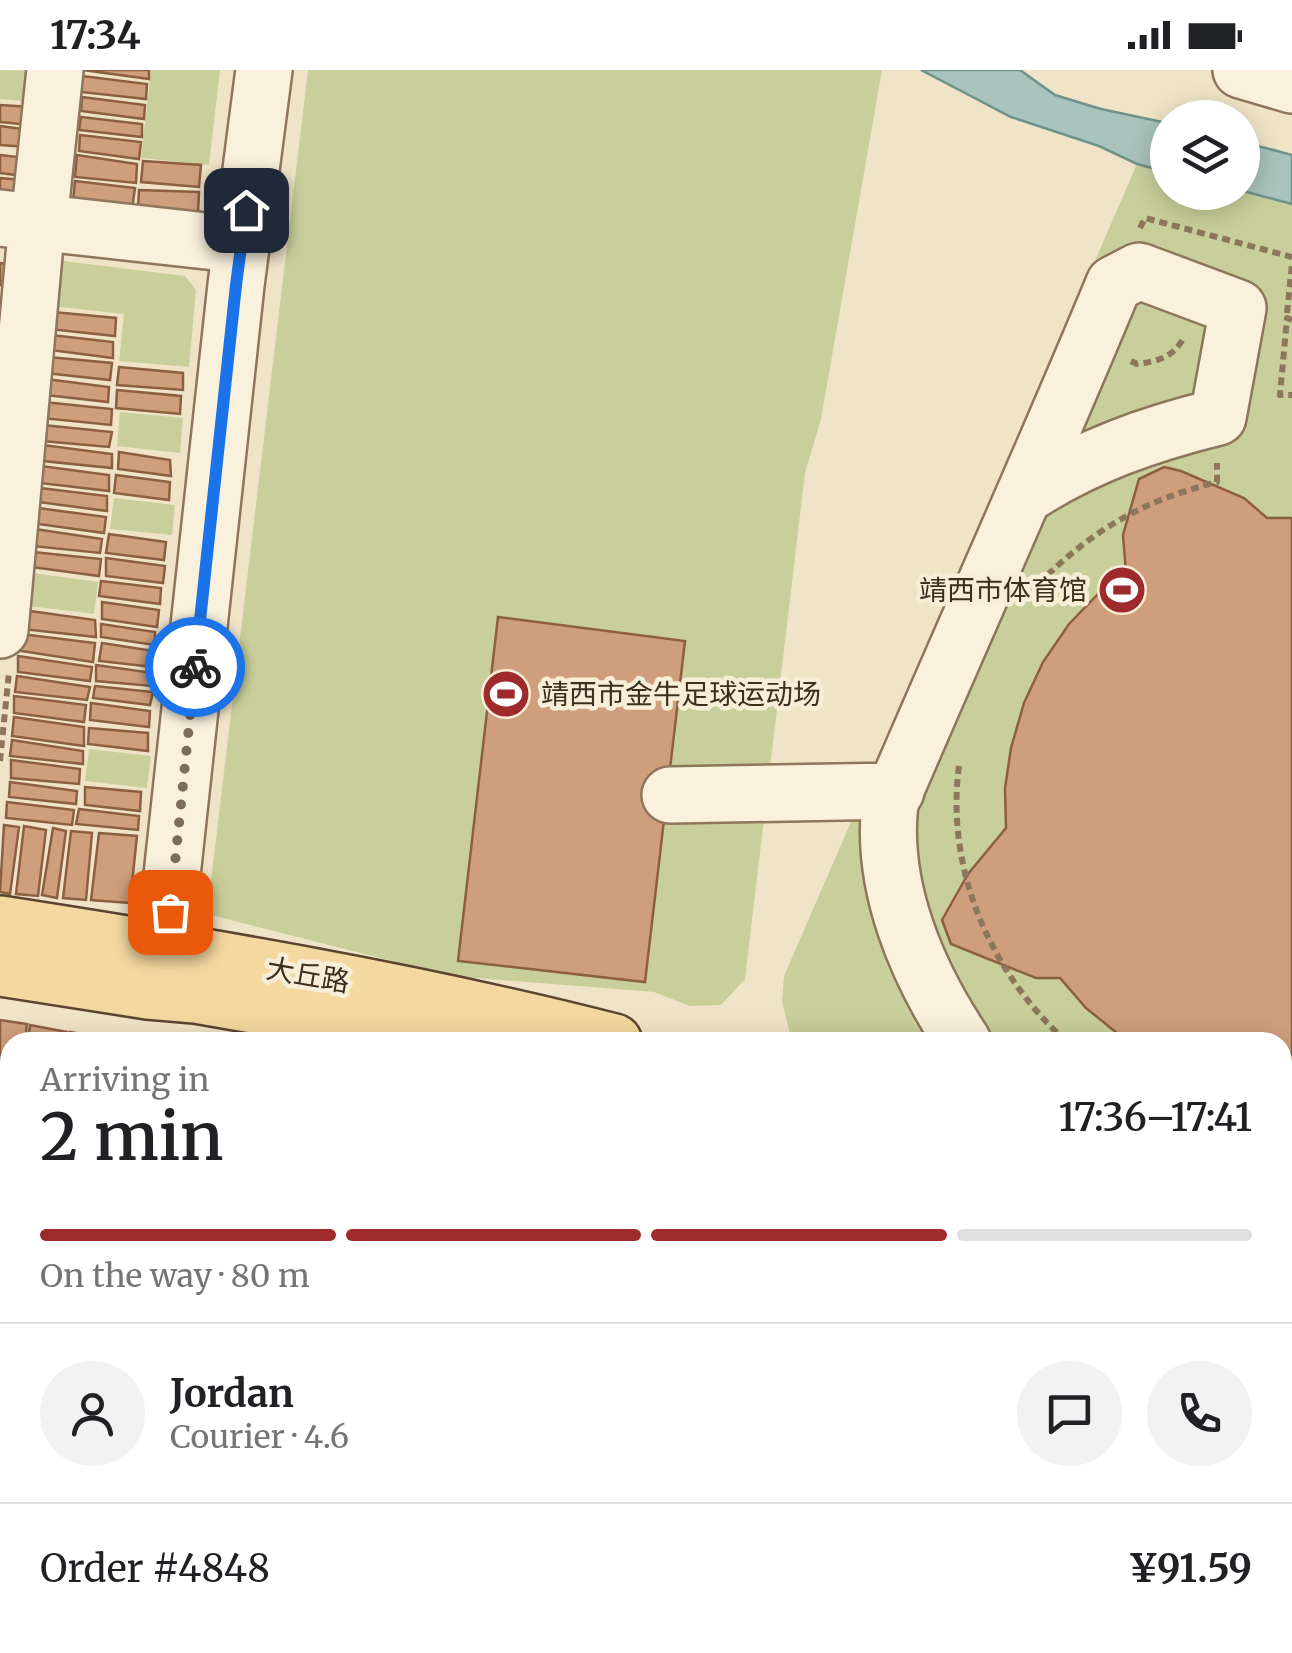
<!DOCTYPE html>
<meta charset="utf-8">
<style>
:root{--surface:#fff;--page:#f2f2f2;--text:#202124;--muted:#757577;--line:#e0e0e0;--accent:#9e2a2b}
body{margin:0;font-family:Merriweather,"Noto Sans SC",serif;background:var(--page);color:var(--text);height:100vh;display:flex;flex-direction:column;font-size:38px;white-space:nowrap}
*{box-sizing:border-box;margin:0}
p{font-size:32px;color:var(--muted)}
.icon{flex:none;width:55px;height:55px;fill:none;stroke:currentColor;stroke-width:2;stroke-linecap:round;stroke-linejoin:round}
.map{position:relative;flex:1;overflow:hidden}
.side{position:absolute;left:0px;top:962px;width:1292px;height:622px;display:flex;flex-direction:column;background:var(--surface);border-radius:30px 30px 0 0;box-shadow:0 5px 25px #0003}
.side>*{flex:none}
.controls{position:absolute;left:1150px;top:30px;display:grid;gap:20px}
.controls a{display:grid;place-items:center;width:110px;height:110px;border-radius:50%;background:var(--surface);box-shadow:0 5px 25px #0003;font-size:50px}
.pin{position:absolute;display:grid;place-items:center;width:85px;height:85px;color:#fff;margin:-42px;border-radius:20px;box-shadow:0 5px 15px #0006}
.courier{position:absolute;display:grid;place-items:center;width:100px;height:100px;margin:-50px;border:8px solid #1a73e8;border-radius:50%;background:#fff;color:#222;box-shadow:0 2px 12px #0007}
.overview em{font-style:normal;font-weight:600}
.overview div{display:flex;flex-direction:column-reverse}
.overview{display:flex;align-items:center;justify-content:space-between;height:170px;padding:0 40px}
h1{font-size:65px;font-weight:600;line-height:75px}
.bar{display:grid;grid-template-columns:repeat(4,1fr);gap:15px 10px;align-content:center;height:120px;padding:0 40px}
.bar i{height:12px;border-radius:8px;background:var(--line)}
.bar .current{background:var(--accent)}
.bar p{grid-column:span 4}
.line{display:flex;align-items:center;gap:25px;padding:0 40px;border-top:2px solid var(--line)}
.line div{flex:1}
.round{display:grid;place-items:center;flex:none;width:105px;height:105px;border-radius:52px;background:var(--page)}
.status{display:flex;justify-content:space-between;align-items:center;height:70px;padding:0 50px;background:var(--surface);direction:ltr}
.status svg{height:28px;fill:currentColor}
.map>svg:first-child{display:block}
.green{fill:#c9cf9b}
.water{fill:#a9c4bc;stroke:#6f938a;stroke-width:2.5}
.building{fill:#cf9f7d;stroke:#8d5f41;stroke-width:2.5}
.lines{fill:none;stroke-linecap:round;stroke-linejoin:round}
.minor-casing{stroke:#8d765c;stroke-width:60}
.major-casing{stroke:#5b4430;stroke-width:60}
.path{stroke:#8d765c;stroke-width:6;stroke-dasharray:8 5;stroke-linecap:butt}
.minor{stroke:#faf1dc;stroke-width:55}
.major{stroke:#f3d9a0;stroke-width:55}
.done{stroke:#7c6e5b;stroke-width:10;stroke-dasharray:0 18}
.route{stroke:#1a73e8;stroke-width:12}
.labels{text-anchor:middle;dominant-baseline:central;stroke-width:9;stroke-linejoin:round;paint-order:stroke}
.poi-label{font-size:28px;fill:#3d2e20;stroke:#f7eed8;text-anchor:end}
.street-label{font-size:28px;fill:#3d2e20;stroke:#f7eed8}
</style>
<div class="status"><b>17:34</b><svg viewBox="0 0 49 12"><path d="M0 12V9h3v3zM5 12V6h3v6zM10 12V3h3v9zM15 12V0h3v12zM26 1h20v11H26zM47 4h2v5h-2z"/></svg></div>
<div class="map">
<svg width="1292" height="1583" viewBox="0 0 1292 1583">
<rect width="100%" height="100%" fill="#f0e4c8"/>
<!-- green -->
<path class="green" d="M0 0 40 1 37 32 0 29Z
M151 0H220L209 95 141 88Z
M308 0H882L821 349 805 403 745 909 721 935 690 936 654 922 451 906 207 844Z
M1137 94 1167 102 1168 122 1243 121 1292 134V1206L1282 1202V972H792L782 932 784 906Z
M64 191 185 206 196 220 189 297 119 291 124 244 51 236 58 197Z
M120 342 183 348 180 383 117 376Z
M114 428 175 435 172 465 110 459Z
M25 502 98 512 94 544 21 535Z
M89 679 151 686 147 718 85 711Z
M1283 1337 1292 1342V1583H1071L1075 1575H1282Z
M221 1575H386L380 1583H216Z
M609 1575H687L698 1583H620Z
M705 1575H822L816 1583H715Z
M921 1575H970L968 1583H919Z"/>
<!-- water -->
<path class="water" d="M921 0H1020L1055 25 1101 39 1167 53V102L1137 94 1099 76 1011 47Z
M1243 72 1292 85V134L1243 121Z"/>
<!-- building -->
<path class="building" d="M83 0H149V9Z
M82 6 147 14 146 29 81 22Z
M82 27 145 35 144 49 81 41Z
M0 35 31 37 29 55 0 52Z
M81 47 142 54V67L79 60Z
M0 56 30 60 27 77 0 75Z
M80 65 141 72 139 89 79 81Z
M0 85 26 88 24 106 0 103Z
M77 85 137 94 136 113 75 107Z
M143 91 201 95 199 117 141 112Z
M0 108 22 110 21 124 0 122Z
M75 111 135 118 132 139 73 131Z
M139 120 199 122 198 143 138 138Z
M0 193 13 195 11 216 0 215Z
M53 242 116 248 115 266 49 259Z
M51 265 113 272V288L50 280Z
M48 287 112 293 110 310 45 303Z
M119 297 183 303V320L117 315Z
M46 309 109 317 108 332 45 325Z
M117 320 181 326 180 344 116 338Z
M44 332 112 339 111 355 41 348Z
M43 355 112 362 109 377 42 371Z
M43 375 112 384V398L43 391Z
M119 382 170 390 171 406 118 399Z
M41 396 109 405V421L40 413Z
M1164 397 1181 401 1244 428 1267 448H1292V1024H1282V972H1128L1086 938 1060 908H1036L951 874 942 850 968 804 1006 758 1005 718 1011 678 1024 633 1043 592 1069 554 1101 521 1126 502 1123 465 1139 409Z
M116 405 170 412 169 430 114 423Z
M40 418 107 426V441L38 432Z
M38 438 106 447 104 463 38 454Z
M35 459 102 469 100 483 32 476Z
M109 464 166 472 164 490 106 483Z
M33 482 101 489 99 506 31 497Z
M106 488 165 496 163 513 106 506Z
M101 511 161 518 160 534 99 526Z
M102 532 159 540 157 557 102 549Z
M23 540 95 550 96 567 22 559Z
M498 547 685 571 645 912 458 891Z
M101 554 155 562V575L101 567Z
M21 564 95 573 93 592 21 581Z
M102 573 154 581V597L99 591Z
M18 586 92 597 90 611 18 602Z
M96 595 153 603 152 616 96 611Z
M17 606 90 617 87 630 15 622Z
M95 616 153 622 150 635 93 628Z
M14 626 86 635 84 652 14 643Z
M91 633 150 641 149 657 90 650Z
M14 647 84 657V676L12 666Z
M89 658 148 663V681L88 674Z
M12 670 83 681V694L10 686Z
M11 690 80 699 79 714 11 708Z
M10 712 77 721 76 734 9 727Z
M85 717 141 722 140 741 85 735Z
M7 732 74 740 72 755 6 748Z
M79 739 139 746 138 760 76 754Z
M4 755 19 757 10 824 0 822Z
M24 756 46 760 38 826 16 824Z
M53 758 66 761 57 828 42 825Z
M71 761 92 763 86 830 63 828Z
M99 763 137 766 130 833 91 830Z
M0 950 27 954 25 972H10V1057L0 1056Z
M30 955 67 962 65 972H28Z
M70 962 94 966 93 972H68Z
M0 1495 10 1502V1517L0 1531Z"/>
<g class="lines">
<!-- minor casing -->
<g class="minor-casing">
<path id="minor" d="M1241 0 1292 15
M0 148 242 175
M39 151 55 0
M0 560 35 174
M670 725 896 721
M164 879 236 215 264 0
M963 972C918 904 880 818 890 733 964 560 1042 388 1114 214L1139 201 1238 238 1218 347C1149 364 1086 386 1026 425
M1292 1120 1282 1121 1292 1135
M453 1575 464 1583
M73 1583 77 1578 85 1583
M147 1583 153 1575
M404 1583 410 1575
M1033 1583 1036 1575"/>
</g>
<!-- major casing -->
<g class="major-casing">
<path id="major" d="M0 854C206 886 411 920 614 972
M0 898 148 921 195 925 465 972
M1282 1231 1292 1235
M1282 1276 1292 1281"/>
</g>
<!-- path -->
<path class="path" d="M1140 158 1145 148 1292 187
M1287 243 1292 194
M1292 250 1287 248 1280 325H1292
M1131 291 1137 294C1158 291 1172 288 1183 269
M1038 514C1094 459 1142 431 1217 412V393
M0 691 9 602
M959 696C945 799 991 904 1067 972
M1282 1051 1292 1050
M0 1195 10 1192
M588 1575 598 1583"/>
<!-- minor -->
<use href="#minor" class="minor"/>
<!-- major -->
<use href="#major" class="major"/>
</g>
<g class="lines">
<!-- done -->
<path class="done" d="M170 842 195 597"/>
<!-- route -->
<path class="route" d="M195 597 236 215 246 140"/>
</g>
<!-- icons -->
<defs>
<g id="stadium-disc" transform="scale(2.5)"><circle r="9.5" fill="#9e2a2b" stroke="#f7eed8"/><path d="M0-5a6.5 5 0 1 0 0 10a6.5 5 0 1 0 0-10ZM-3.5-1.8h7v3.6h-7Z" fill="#fff"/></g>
</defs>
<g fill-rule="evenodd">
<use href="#stadium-disc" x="1122" y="520"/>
<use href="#stadium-disc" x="506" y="624"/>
</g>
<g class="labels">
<!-- poi labels -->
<g class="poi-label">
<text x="1087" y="520">靖西市体育馆</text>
<text x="541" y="624" text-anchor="start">靖西市金牛足球运动场</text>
</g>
<!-- street labels -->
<g class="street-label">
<text transform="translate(308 905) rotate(10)">大丘路</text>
</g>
</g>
</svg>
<div class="controls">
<a><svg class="icon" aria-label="layers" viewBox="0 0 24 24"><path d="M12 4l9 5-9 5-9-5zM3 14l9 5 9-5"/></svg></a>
</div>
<div class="pin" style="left:170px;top:842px;background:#ea580c"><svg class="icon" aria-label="bag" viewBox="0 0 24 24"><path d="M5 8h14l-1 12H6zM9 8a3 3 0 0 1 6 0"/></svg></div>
<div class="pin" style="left:246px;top:140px;background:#1f2937"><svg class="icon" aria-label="home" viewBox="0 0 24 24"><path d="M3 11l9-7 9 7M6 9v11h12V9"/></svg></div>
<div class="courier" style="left:195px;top:597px"><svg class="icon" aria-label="bike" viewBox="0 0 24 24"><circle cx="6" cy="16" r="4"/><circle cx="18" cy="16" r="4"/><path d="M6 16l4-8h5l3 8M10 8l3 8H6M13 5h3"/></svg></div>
<section class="side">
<div class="overview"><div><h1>2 min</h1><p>Arriving in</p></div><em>17:36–17:41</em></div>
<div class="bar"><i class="current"></i><i class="current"></i><i class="current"></i><i></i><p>On the way · 80 m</p></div>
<div class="line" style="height:180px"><a class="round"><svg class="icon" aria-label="person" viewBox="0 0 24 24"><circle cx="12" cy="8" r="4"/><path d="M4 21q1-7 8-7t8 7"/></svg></a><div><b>Jordan</b><p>Courier · 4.6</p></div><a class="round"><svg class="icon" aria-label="chat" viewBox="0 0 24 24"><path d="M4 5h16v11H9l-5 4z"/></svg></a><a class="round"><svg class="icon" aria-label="phone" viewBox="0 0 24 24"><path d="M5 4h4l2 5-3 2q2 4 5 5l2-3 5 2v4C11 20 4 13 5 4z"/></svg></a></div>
<div class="line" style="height:130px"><div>Order #4848</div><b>¥91.59</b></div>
</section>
</div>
